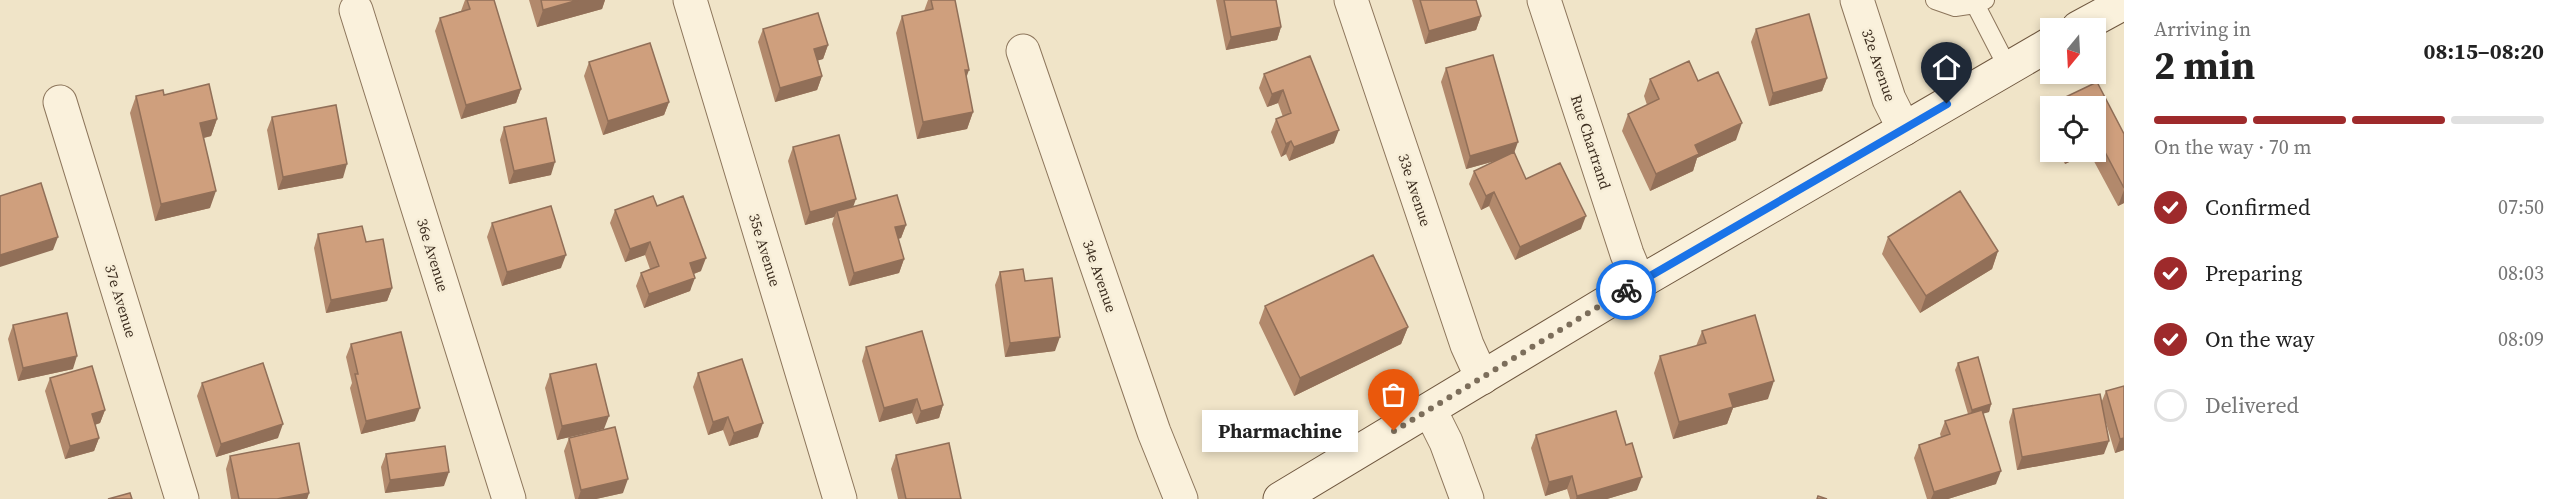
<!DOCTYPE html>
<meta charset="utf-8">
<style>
:root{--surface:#fff;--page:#f2f2f2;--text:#222;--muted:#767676;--line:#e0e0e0;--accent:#9e2a2b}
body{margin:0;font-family:"Source Serif 4",serif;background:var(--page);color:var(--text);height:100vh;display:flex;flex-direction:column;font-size:22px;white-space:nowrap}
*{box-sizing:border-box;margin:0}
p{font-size:20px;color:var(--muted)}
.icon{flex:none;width:33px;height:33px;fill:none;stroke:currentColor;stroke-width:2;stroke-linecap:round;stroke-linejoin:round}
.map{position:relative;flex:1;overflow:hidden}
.sheet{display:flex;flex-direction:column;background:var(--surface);width:450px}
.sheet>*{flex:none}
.needle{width:39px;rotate:198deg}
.buttons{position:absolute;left:2040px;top:18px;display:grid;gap:12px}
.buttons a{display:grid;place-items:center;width:66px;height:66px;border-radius:0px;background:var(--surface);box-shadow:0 3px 9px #0003;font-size:30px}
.pin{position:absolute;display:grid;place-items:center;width:51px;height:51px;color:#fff;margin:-62px -26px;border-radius:50% 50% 50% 0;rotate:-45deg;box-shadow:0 0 6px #0007}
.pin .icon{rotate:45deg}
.courier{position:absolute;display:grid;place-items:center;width:60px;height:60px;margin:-30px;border:4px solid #1a73e8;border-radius:50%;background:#fff;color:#222;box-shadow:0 2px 8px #0007}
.bubble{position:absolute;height:42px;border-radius:0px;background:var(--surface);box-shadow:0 3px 9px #0003;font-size:20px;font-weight:700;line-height:42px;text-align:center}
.headline em{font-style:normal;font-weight:700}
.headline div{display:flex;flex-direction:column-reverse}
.headline{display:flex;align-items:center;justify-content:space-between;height:102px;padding:0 30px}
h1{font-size:39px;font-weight:700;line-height:45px}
.bar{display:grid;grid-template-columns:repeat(4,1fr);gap:9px 6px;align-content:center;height:72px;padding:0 30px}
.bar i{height:8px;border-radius:4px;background:var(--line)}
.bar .current{background:var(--accent)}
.bar p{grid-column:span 4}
ol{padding:0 30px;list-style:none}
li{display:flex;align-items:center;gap:18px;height:66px}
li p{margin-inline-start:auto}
li .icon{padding:6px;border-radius:50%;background:var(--accent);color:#fff;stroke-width:4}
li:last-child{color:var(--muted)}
li i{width:33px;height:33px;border:3px solid var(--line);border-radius:50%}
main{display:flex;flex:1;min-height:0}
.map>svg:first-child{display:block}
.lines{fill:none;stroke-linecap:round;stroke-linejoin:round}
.service-casing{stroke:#8d765c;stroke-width:20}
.minor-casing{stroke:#8d765c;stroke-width:35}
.secondary-casing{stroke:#6f573f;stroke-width:35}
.path{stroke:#8d765c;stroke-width:4;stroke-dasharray:4.5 3;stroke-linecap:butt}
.service{stroke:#faf1dc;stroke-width:18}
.minor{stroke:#faf1dc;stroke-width:33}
.secondary{stroke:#faf1dc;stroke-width:33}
.wall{fill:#b2896c}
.shaded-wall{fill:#916f58}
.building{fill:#cf9f7d;stroke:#916f58;stroke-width:1.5}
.done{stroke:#7c6e5b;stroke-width:6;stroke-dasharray:0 10.8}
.route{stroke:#1a73e8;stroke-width:8}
.labels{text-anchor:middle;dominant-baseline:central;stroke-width:5;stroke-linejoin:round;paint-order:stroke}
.street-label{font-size:15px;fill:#3d2e20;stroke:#f7eed8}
</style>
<main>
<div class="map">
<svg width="2124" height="499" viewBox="0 0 2124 499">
<rect width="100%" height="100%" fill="#f0e4c8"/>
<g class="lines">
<!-- service casing -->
<g class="service-casing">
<path id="service" d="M1935 0 1955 7 1975 4
M1985 0 1975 4 2008 68"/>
</g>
<!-- minor casing -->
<g class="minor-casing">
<path id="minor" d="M690 0 840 499
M1351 0 1467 345 1482 378
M1544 0 1627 254 1639 283
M1857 0 1889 99 1904 129
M356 10 509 499
M1023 51 1154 432 1181 499
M60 102 182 499
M1430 410 1446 442 1467 499"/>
</g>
<!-- secondary casing -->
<g class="secondary-casing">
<path id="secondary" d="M2078 28 2124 3
M1280 499 1649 277 2050 44"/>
</g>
<!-- path -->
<path class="path" d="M2096 62 2105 56"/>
<!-- service -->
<use href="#service" class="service"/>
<!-- minor -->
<use href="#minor" class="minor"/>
<!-- secondary -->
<use href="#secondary" class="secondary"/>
</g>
<!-- wall -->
<path class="wall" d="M465 0H494L521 89 516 103 461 119 435 31 440 18 461 11Z
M529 0H605L602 9 537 27Z
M928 0H955L966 78 973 112 967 129 917 139 896 33 902 16 924 11Z
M1216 0H1276L1281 27 1277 40 1226 50Z
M1412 0H1476L1481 16 1476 30 1425 44Z
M763 29 828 45 823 59 818 60 822 76 817 90 775 102 758 42Z
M1756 29 1827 78 1822 91 1769 106 1751 42Z
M1310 56 1334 143 1289 161 1286 154 1281 157 1271 132 1276 119 1283 117 1278 103 1267 107 1259 88 1264 74Z
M589 62 669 102 664 115 603 135 584 76Z
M1446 68 1514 153 1526 179 1581 229 1515 260 1489 206 1481 210 1469 184 1474 171 1495 161 1466 169 1441 82Z
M1650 79 1698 81 1736 140 1697 158 1693 171 1650 191 1622 131 1628 114 1647 105 1644 96Z
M2097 82 2124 134V203L2118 206 2089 152 2065 164 2058 152H2096V106H2050V137L2043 123 2049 105Z
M164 95 217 119 211 136 204 138 210 208 155 221 130 113 136 96Z
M272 117 343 178 278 190 267 130Z
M504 127 551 175 509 184 500 140Z
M793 147 853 207 906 225 901 238 898 239 904 259 899 273 849 286 832 224 834 217 805 225 788 161Z
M657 206 701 271 694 274 690 291 644 308 636 286 641 273 650 269 645 255 625 262 610 223 615 210Z
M492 223 561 268 502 286 487 237Z
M318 234 366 242 392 288 387 301 326 313 314 248Z
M1888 237 1998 251 1992 269 1920 313 1882 254Z
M1000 272 1025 281 1055 351 1005 357 995 285Z
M1265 306 1408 327 1401 344 1294 396 1259 323Z
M13 325 73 369 18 381 8 339Z
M1702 331 1768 399 1733 408 1727 424 1673 439 1654 373 1660 356 1696 346Z
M351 344 415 421 361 434 350 388 352 383 346 357Z
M866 347 943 405 939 418 916 424 912 413 879 422 862 361Z
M1958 363 1991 404 1989 412 1983 413 1996 484 1948 499H1927L1914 458 1919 445 1941 437 1940 434 1945 421 1968 414 1955 370Z
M698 373 758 437 729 446 723 430 708 435 693 387Z
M550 374 604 429 557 440 545 388Z
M50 378 105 410 100 423 95 425 99 438 94 451 65 459 45 391Z
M202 383 278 438 216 457 197 396Z
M2124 386V450L2115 453 2103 413 2104 454 2017 470 2009 422 2013 409 2101 403 2106 391Z
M1536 435 1637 490 1607 499H1570L1567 489 1545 496 1531 448Z
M569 438 623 493 596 499H575L564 451Z
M386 454 444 486 385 493 381 467Z
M896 455 961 499H898L891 469Z
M230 456 309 493 307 499H231L226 469Z"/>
<!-- shaded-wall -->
<path class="shaded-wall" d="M578 0H605L602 9 537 27 543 10Z
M1481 16 1476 30 1425 44 1429 31Z
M1281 27 1277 40 1226 50 1231 37Z
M828 45 823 59 810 63 814 49Z
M965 70H969L963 87Z
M822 76 817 90 775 102 780 88Z
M1827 78 1822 91 1769 106 1773 93Z
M521 89 516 103 461 119 466 105Z
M1283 90 1278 103 1267 107 1272 94Z
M669 102 664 115 603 135 608 121Z
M973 112 967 129 917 139 923 122Z
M217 119 211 136 194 140 200 123Z
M1742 123 1736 140 1697 158 1693 171 1650 191 1656 174 1695 145Z
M1339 130 1334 143 1289 161 1294 147Z
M1291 141 1286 154 1281 157 1286 144Z
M1518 142 1513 156 1466 169 1470 156Z
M2069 152H2090L2065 164Z
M555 162 551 175 509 184 514 171Z
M347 164 343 178 278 190 283 177Z
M2124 190V203L2118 206Z
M216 191 210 208 155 221 161 204Z
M1494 192 1489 206 1481 210 1486 196Z
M856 199 851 213 837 211 834 217 805 225 810 212Z
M1586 216 1581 229 1515 260 1520 247Z
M906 225 901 238 890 241 895 227Z
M58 237 53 250 0 267V255Z
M650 242 645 255 625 262 630 249Z
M1998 251 1992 269 1920 313 1926 296Z
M566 255 561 268 502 286 507 272Z
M706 258 701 271 685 277 690 263Z
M904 259 899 273 849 286 854 273Z
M695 278 690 291 644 308 649 294Z
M392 288 387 301 326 313 331 300Z
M1408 327 1401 344 1294 396 1300 378Z
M1060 337 1055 351 1005 357 1010 343Z
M77 356 73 369 18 381 23 368Z
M1774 381 1768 399 1733 408 1727 424 1673 439 1679 422 1729 394Z
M917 399 912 413 879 422 884 408Z
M1991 404 1989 412 1969 418 1972 410Z
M943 405 939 418 916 424 921 411Z
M420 408 415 421 361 434 366 421Z
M105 410 100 423 87 427 92 414Z
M609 416 604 429 557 440 562 426Z
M728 417 723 430 708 435 713 422Z
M763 423 758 437 729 446 734 433Z
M283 424 278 438 216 457 221 444Z
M99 438 94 451 65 459 70 446Z
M2124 438V450L2115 453 2120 439Z
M2109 441 2104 454 2017 470 2022 457Z
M2001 471 1996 484 1948 499H1931L1934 492Z
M449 472 444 486 385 493 390 480Z
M1572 476 1567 489 1545 496 1549 482Z
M1642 477 1637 490 1607 499H1576L1577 496Z
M628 479 623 493 596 499H578L581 490Z
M309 493 307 499H277Z"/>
<!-- building -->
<path class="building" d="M467 0H494L521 89 466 105 440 18 470 9Z
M541 0H578L543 10Z
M931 0H955L969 70H965L973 112 923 122 902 16 933 9Z
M1224 0H1276L1281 27 1231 37Z
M1420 0H1476L1481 16 1429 31Z
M818 13 828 45 814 49 822 76 780 88 763 29Z
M1809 14 1827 78 1773 93 1756 29Z
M650 43 669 102 608 121 589 62Z
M1493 55 1518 142 1470 156 1446 68Z
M1310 56 1339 130 1294 147 1291 141 1286 144 1276 119 1291 113 1283 90 1272 94 1264 74Z
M1689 61 1698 81 1718 72 1742 123 1695 145 1699 154 1656 174 1628 114 1659 99 1650 79Z
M2097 82 2124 134V188L2096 135V106H2050V108L2049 105Z
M209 84 217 119 200 123 216 191 161 204 136 96 163 90 164 95Z
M336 105 347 164 283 177 272 117Z
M546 118 555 162 514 171 504 127Z
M839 135 856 199 810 212 793 147Z
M1514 152 1526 179 1560 163 1586 216 1520 247 1494 192 1486 196 1474 171Z
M41 183 58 237 0 255V196Z
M1960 191 1998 251 1926 296 1888 237Z
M897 195 906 225 895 227 904 259 854 273 837 211Z
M653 196 657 206 683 196 706 258 690 263 695 278 649 294 641 273 659 266 650 242 630 249 615 210Z
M551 206 566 255 507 272 492 223Z
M362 226 366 242 383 239 392 288 331 300 318 234Z
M1373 255 1408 327 1300 378 1265 306Z
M1023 269 1025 281 1052 278 1060 337 1010 343 1000 272Z
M67 313 77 356 23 368 13 325Z
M1755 315 1774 381 1729 394 1733 407 1679 422 1660 356 1706 343 1702 331Z
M922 331 943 405 921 411 917 399 884 408 866 347Z
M401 332 420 408 366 421 355 374H358L351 344Z
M1978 357 1991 404 1972 410 1958 363Z
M742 359 763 423 734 433 728 417 713 422 698 373Z
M263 363 283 424 221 444 202 383Z
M596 364 609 416 562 426 550 374Z
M92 366 105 410 92 414 99 438 70 446 50 378Z
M2124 386V438L2120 439 2106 391Z
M2100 394 2109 441 2022 457 2013 409Z
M1982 410 2001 471 1934 492 1919 445 1950 434 1945 421Z
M1616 411 1626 445 1632 443 1642 477 1577 496 1572 476 1549 482 1536 435Z
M615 427 628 479 581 490 569 438Z
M299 443 309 493 277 499H239L230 456Z
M949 443 961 499H906L896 455Z
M445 446 449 472 390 480 386 454Z
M130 493 132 499H108Z
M1818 496 1827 499H1817Z"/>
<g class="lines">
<!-- done -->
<path class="done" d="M1394 431 1626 290"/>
<!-- route -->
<path class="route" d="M1626 290 1947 104"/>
</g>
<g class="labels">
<!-- street labels -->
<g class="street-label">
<text transform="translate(1879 65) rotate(71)">32e Avenue</text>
<text transform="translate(1591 142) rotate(72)">Rue Chartrand</text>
<text transform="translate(1415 190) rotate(72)">33e Avenue</text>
<text transform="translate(765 250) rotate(73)">35e Avenue</text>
<text transform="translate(433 255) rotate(73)">36e Avenue</text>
<text transform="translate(1100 276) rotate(71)">34e Avenue</text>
<text transform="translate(121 301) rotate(73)">37e Avenue</text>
</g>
</g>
</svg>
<div class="buttons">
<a><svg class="needle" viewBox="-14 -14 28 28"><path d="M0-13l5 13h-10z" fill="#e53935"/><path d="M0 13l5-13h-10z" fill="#767676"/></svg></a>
<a><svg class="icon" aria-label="locate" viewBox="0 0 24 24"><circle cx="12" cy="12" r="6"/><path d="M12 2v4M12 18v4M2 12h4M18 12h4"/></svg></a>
</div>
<div class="pin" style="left:1394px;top:431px;background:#ea580c"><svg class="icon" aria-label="bag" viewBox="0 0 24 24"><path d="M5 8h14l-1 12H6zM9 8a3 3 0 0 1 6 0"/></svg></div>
<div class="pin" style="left:1947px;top:104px;background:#1f2937"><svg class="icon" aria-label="home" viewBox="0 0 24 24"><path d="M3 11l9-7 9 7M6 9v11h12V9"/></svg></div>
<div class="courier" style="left:1626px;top:290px"><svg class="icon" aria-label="bike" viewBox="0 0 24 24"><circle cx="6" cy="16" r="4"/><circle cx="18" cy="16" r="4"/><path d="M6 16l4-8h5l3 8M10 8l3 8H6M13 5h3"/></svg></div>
<div class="bubble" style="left:1202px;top:410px;width:156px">Pharmachine</div>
</div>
<section class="sheet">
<div class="headline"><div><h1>2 min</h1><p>Arriving in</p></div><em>08:15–08:20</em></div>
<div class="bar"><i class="current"></i><i class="current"></i><i class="current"></i><i></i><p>On the way · 70 m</p></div>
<ol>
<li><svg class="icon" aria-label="check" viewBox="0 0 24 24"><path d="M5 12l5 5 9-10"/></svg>Confirmed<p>07:50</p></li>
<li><svg class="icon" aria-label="check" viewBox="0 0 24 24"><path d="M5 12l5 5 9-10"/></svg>Preparing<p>08:03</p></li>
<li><svg class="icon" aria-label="check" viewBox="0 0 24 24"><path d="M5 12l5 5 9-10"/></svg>On the way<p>08:09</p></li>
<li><i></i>Delivered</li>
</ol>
</section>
</main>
